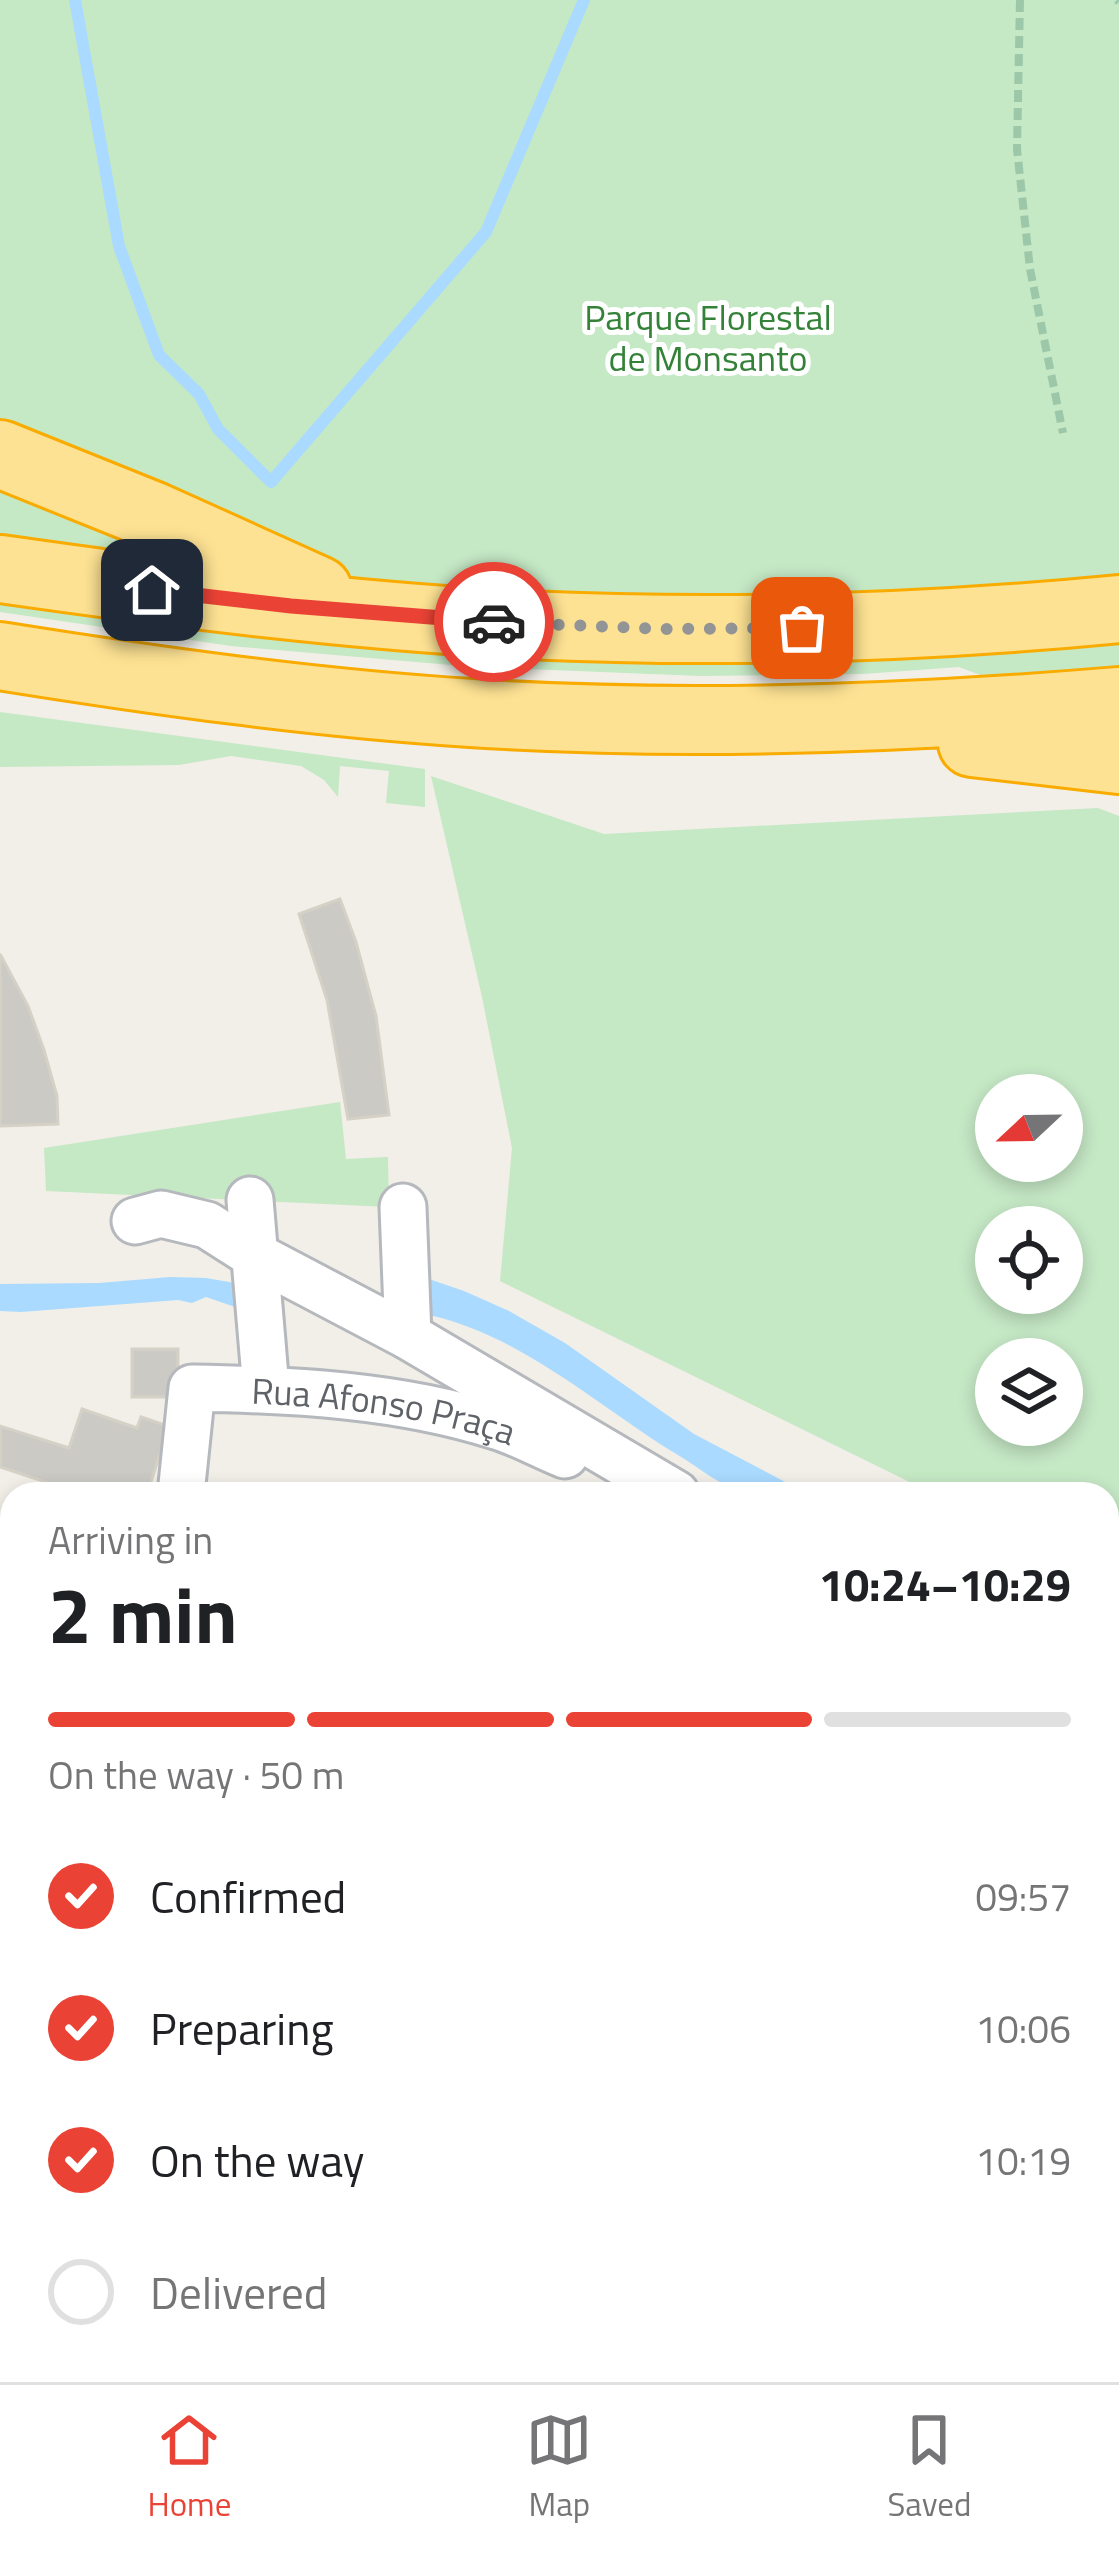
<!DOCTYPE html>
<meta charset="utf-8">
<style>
:root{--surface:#fff;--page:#f2f2f2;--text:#202124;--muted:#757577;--line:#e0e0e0;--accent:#ea4335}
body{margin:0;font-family:"Titillium Web",sans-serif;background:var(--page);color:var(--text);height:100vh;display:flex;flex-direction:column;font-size:45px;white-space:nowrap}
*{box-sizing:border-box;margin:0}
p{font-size:39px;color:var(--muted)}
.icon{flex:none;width:66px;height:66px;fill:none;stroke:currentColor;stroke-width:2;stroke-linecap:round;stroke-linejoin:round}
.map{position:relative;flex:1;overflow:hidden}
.sheet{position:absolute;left:0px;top:1482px;width:1119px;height:900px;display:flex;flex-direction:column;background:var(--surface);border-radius:36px 36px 0 0;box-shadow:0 6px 18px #0003}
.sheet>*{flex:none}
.needle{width:78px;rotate:248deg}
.fabs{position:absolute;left:975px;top:1074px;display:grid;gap:24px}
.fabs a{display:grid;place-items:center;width:108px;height:108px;border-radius:50%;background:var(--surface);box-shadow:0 6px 18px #0003;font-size:60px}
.pin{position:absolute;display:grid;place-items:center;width:102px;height:102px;color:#fff;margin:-51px;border-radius:24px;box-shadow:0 6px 18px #0006}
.courier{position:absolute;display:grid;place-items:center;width:120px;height:120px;margin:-60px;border:9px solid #ea4335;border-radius:50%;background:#fff;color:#222;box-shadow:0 3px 15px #0007}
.head em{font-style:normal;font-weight:700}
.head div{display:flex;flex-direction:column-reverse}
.head{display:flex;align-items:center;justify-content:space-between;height:204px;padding:0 48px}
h1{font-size:78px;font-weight:700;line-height:90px}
.bar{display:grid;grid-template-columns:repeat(4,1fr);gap:18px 12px;align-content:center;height:144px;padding:0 48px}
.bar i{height:15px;border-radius:9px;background:var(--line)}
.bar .current{background:var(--accent)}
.bar p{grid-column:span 4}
ol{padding:0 48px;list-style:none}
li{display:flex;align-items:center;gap:36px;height:132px}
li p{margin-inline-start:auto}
li .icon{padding:12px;border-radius:50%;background:var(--accent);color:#fff;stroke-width:4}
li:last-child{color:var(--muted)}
li i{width:66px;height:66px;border:6px solid var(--line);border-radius:50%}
.dock{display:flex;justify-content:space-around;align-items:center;height:168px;border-top:3px solid var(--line);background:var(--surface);font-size:33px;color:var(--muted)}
.dock a{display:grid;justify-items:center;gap:6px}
.dock .current{color:var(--accent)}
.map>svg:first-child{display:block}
.green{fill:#c5e8c5;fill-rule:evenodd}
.water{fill:#aadaff}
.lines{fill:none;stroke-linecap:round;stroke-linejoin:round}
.stream{stroke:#aadaff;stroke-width:12}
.building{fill:#cccac5;stroke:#d6d1c6;stroke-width:3}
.minor-casing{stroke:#b5b8bc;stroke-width:51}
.highway-casing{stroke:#f9ab00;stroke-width:72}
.path{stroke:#9cc7a9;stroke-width:8;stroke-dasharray:12 6;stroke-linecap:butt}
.minor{stroke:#fff;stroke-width:45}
.highway{stroke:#fde293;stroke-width:66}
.done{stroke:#929495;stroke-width:12;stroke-dasharray:0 21.6}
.route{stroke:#ea4335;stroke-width:15}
.labels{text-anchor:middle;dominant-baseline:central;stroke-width:10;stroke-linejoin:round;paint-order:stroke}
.park-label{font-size:36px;fill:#348238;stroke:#fff}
.street-label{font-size:36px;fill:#5f6368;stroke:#fff}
</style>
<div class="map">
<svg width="1119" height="2382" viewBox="0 0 1119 2382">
<rect width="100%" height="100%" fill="#f1efe8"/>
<!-- green -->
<path class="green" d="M0 0H1119V727L959 667 863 674 701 676 474 667 231 646 0 612Z
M0 712 425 769V807L386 803 389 771 340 766 338 797 324 780 301 766 231 756 179 765 0 767Z
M431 776 604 834 1098 808 1119 816V1563L1107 1562V1494H934L500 1281 512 1148 482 997ZM996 1095H1062V1161H996ZM996 1227H1062V1293H996ZM1062 1359V1425H996V1359Z
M340 1102 346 1159 388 1157 389 1207 46 1191 44 1148Z"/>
<!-- water -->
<path class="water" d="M170 1277 206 1278 235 1283 238 1308 206 1297 192 1303 178 1300 21 1312 0 1311V1284L99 1283Z
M423 1277 464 1291 509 1311 565 1343 694 1434 808 1494C788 1494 761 1499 743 1493 721 1486 698 1467 678 1455 597 1406 523 1336 429 1315Z"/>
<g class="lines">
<!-- stream -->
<path class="stream" d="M75 0 119 246 159 355 199 394 218 429 271 482 486 232 584 0
M1107 1594 1119 1593"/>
</g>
<!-- building -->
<path class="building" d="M340 899 356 942 376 1016 389 1115 348 1119 327 1000 299 914Z
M0 954 28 1006 44 1050 57 1096 58 1124 0 1126Z
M132 1349H178V1397H132Z
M82 1409 137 1428 141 1417 174 1428V1447L162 1448 147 1494H121L86 1483 82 1494 0 1467V1426L69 1448Z
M0 1536 12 1540 4 1565 12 1568V1630L4 1649 0 1647Z
M0 1675 12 1677 0 1746Z
M0 1931 12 1952V2032L0 2012Z"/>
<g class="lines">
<!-- minor casing -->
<g class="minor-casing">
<g id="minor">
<path d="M250 1200 266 1389"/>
<path d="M403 1207 408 1336"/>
<path d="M135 1221 161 1214 207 1225 254 1255 408 1336 676 1494"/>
<path id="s1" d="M181 1494 192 1388C294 1390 399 1395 496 1426 520 1433 542 1446 565 1455"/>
<path d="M1107 1654H1119"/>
<path d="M0 1658 12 1660"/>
<path d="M1107 2074 1119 2069"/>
<path d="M1107 2158 1119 2153"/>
<path d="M643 2370 645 2382"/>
<path d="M909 2370 919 2382"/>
<path d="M773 2382 789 2370"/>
</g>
</g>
<!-- highway casing -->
<g class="highway-casing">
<path id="highway" d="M0 454 154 516 318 590
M0 569C175 594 350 616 526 625 724 634 922 628 1119 609
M0 656C156 681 314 703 471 713 687 727 904 719 1119 701
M972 743 1119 760
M0 2282 12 2304
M47 2370 53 2382"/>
</g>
<!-- path -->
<path class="path" d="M1020 0 1017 149 1030 269 1063 433
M1117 0 1119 2
M523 2382 542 2377V2370"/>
<!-- minor -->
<use href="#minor" class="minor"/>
<!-- highway -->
<use href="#highway" class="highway"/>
</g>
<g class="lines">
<!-- done -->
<path class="done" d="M494 622 666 629 802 628"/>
<!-- route -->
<path class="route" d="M152 590 291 606 494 622"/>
</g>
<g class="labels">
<!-- park labels -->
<g class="park-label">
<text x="708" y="316">Parque Florestal<tspan x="708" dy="41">de Monsanto</tspan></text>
</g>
<!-- street labels -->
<g class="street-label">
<text stroke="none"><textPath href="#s1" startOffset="300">Rua Afonso Praça</textPath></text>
</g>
</g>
</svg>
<div class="fabs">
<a><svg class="needle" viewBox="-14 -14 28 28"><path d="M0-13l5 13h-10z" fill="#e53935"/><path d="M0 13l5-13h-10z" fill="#757577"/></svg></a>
<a><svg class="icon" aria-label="locate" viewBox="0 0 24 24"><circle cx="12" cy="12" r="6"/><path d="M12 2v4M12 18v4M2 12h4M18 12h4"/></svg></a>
<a><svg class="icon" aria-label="layers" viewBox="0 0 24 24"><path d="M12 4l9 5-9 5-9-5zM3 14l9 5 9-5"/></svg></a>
</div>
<div class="pin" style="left:802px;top:628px;background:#ea580c"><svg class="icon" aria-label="bag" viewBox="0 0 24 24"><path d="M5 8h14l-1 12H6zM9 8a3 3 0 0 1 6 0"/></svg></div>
<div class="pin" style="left:152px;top:590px;background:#1f2937"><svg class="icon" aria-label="home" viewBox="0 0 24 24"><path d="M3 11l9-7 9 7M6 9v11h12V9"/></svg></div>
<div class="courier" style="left:494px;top:622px"><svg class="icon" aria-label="car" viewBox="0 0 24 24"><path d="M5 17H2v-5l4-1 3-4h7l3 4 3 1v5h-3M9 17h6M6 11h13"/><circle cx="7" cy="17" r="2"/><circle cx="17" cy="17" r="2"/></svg></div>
<section class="sheet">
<div class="head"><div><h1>2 min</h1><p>Arriving in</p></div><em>10:24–10:29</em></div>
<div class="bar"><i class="current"></i><i class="current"></i><i class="current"></i><i></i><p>On the way · 50 m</p></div>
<ol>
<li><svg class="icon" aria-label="check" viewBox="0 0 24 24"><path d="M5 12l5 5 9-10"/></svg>Confirmed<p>09:57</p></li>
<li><svg class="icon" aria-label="check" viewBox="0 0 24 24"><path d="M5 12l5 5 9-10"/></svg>Preparing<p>10:06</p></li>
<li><svg class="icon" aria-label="check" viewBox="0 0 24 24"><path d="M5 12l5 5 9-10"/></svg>On the way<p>10:19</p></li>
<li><i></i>Delivered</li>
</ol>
</section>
</div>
<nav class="dock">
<a class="current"><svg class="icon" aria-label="home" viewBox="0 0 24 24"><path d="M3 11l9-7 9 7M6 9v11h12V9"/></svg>Home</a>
<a><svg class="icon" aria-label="map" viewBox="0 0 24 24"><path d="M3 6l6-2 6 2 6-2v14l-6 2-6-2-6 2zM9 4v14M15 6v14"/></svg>Map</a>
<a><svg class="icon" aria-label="saved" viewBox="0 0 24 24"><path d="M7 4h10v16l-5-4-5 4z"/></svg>Saved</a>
</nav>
